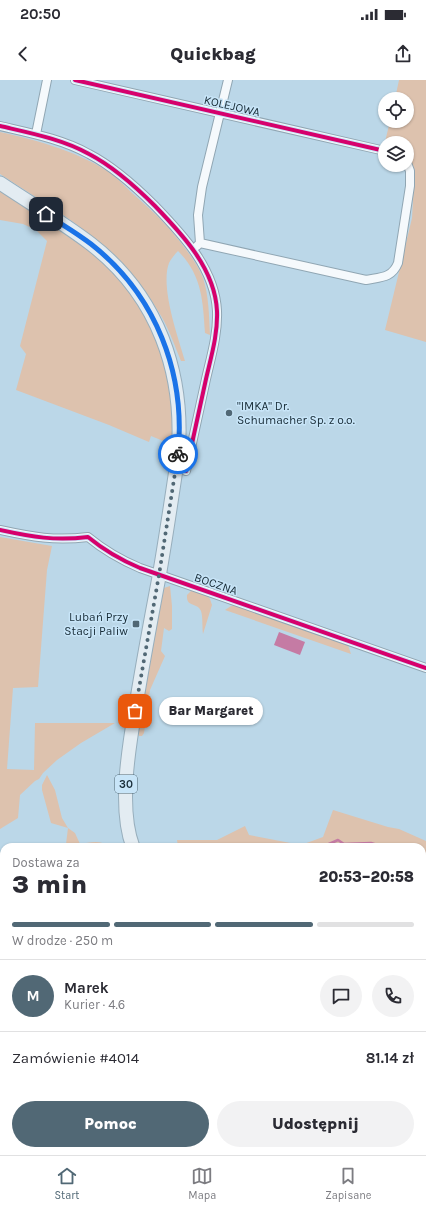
<!DOCTYPE html>
<html lang="pl">
<meta charset="utf-8">
<style>
:root{--surface:#fff;--page:#f2f2f3;--text:#2b2b33;--muted:#7c7c81;--line:#e1e1e2;--accent:#516875}
body{margin:0;font-family:Karla,sans-serif;background:var(--page);color:var(--text);height:100vh;display:flex;flex-direction:column;font-size:15px;white-space:nowrap}
*{box-sizing:border-box;margin:0}
p{font-size:13px;color:var(--muted)}
.icon{flex:none;width:22px;height:22px;fill:none;stroke:currentColor;stroke-width:2;stroke-linecap:round;stroke-linejoin:round}
.map{position:relative;flex:1;overflow:hidden}
.drawer{position:absolute;left:0px;top:763px;width:426px;height:312px;display:flex;flex-direction:column;background:var(--surface);border-radius:12px 12px 0 0;box-shadow:0 1px 3px #0004}
.drawer>*{flex:none}
.controls{position:absolute;left:378px;top:12px;display:grid;gap:8px}
.controls a{display:grid;place-items:center;width:36px;height:36px;border-radius:50%;background:var(--surface);box-shadow:0 1px 3px #0004;font-size:20px}
.pin{position:absolute;display:grid;place-items:center;width:34px;height:34px;color:#fff;margin:-17px;border-radius:8px;box-shadow:0 2px 6px #0006}
.courier{position:absolute;display:grid;place-items:center;width:40px;height:40px;margin:-20px;border:3px solid #1a73e8;border-radius:50%;background:#fff;color:#222;box-shadow:0 1px 5px #0007}
.bubble{position:absolute;height:28px;border-radius:14px;background:var(--surface);box-shadow:0 1px 3px #0004;font-size:13px;font-weight:800;line-height:28px;text-align:center}
.summary em{font-style:normal;font-weight:800}
.summary div{display:flex;flex-direction:column-reverse}
.summary{display:flex;align-items:center;justify-content:space-between;height:68px;padding:0 12px}
h1{font-size:26px;font-weight:800;line-height:30px}
.bar{display:grid;grid-template-columns:repeat(4,1fr);gap:6px 4px;align-content:center;height:48px;padding:0 12px}
.bar i{height:5px;border-radius:3px;background:var(--line)}
.bar .active{background:var(--accent)}
.bar p{grid-column:span 4}
.line{display:flex;align-items:center;gap:10px;padding:0 12px;border-top:1px solid var(--line)}
.line div{flex:1}
.round{display:grid;place-items:center;flex:none;width:42px;height:42px;border-radius:21px;background:var(--page)}
.primary-button{display:flex;gap:8px;margin-top:auto;padding:8px 12px}
.primary-button a{flex:1;height:46px;border-radius:24px;background:var(--accent);color:#fff;font-size:16px;font-weight:800;line-height:46px;text-align:center}
.primary-button a+a{background:var(--page);color:var(--text)}
.status{display:flex;justify-content:space-between;align-items:center;height:28px;padding:0 20px;background:var(--surface);direction:ltr}
.status svg{height:11px;fill:currentColor}
header{display:flex;justify-content:space-between;align-items:center;height:52px;padding:0 12px;background:var(--surface);font-size:18px;font-weight:800}
.dock{display:flex;justify-content:space-around;align-items:center;height:56px;border-top:1px solid var(--line);background:var(--surface);font-size:11px;color:var(--muted)}
.dock a{display:grid;justify-items:center;gap:2px}
.dock .active{color:var(--accent)}
.map>svg:first-child{display:block}
.green{fill:#ddc2ae}
.water{fill:#c57ba4}
.lines{fill:none;stroke-linecap:round;stroke-linejoin:round}
.stream{stroke:#c57ba4;stroke-width:2.5}
.street-casing{stroke:#90a6b3;stroke-width:10}
.primary-casing{stroke:#97aebc;stroke-width:15}
.street{stroke:#f5f9fc;stroke-width:8}
.primary{stroke:#e3ecf2;stroke-width:13}
.rail{stroke:#b5bdc1;stroke-width:2.5;stroke-dasharray:6 3;stroke-linecap:butt}
.cycleway-casing{stroke:#c8e5f8;stroke-width:6}
.cycleway{stroke:#d6006c;stroke-width:4}
.done{stroke:#516875;stroke-width:4;stroke-dasharray:0 7.2}
.route{stroke:#1a73e8;stroke-width:5}
.poi-dot{fill:#516875;stroke:#c8e5f8;stroke-width:1.5}
.labels{text-anchor:middle;dominant-baseline:central;stroke-width:3;stroke-linejoin:round;paint-order:stroke}
.shield{fill:#c8e5f8;stroke:#4d6471;stroke-width:1}
.shield-label{font-size:11px;font-weight:bold;fill:#182c37}
.street-label{font-size:12px;fill:#182c37;stroke:#c8e5f8}
.poi-label{font-size:12px;fill:#182c37;stroke:#c8e5f8;text-anchor:start}
</style>
<div class="status"><b>20:50</b><svg viewBox="0 0 49 12"><path d="M0 12V9h3v3zM5 12V6h3v6zM10 12V3h3v9zM15 12V0h3v12zM26 1h20v11H26zM47 4h2v5h-2z"/></svg></div>
<header><svg class="icon" aria-label="back" viewBox="0 0 24 24"><path d="M15 5l-7 7 7 7"/></svg>Quickbag<svg class="icon" aria-label="share" viewBox="0 0 24 24"><path d="M12 15V3M7 8l5-5 5 5M5 13v7h14v-7"/></svg></header>
<div class="map">
<svg width="426" height="1075" viewBox="0 0 426 1075">
<rect width="100%" height="100%" fill="#bbd7e8"/>
<!-- green -->
<path class="green" d="M399 0H426V262L385 250 412 138 414 103 410 82 407 78V63H385V67L384 66 390 41H407V19H395Z
M0 52C37 60 83 73 113 95 119 100 125 106 131 112 142 122 154 132 164 143 177 157 196 180 203 198 209 216 209 236 210 255L205 253C203 221 202 195 178 171 175 174 171 179 169 183 160 207 178 257 185 281H181C174 264 168 246 158 231 120 165 61 134 0 94Z
M0 109 92 173 107 185 125 205 150 243 161 269 174 325 173 365 151 356 149 362 109 345 16 310 26 274 20 266 47 161 36 150 23 144 0 140Z
M0 457 52 466 47 490 38 607 13 608 7 689 34 690 35 643H115L81 663 57 680 43 693 39 699 35 701 20 715 18 738 0 749Z
M170 506 172 526V549L169 551 164 548 161 571 165 576 150 610 144 653 142 656H139L138 654 160 514H163L164 508Z
M194 510 207 515 210 519 212 525 203 554C202 547 203 537 201 531 197 522 186 528 187 515L191 511Z
M234 525 348 565 351 574 225 530 231 526Z
M47 695 55 710 62 738 68 748 75 753 80 764C90 763 100 759 109 767H71V765L66 764 68 748 51 743 42 710V705Z
M333 730 388 747 399 749 426 761V828L422 824V767H178L177 760H217L245 746 249 755 301 765 323 757Z"/>
<!-- water -->
<path class="water" d="M279 552 305 562 300 575 274 565Z"/>
<g class="lines">
<!-- stream -->
<path class="stream" d="M322 767 338 760 344 764 371 763 383 767
M422 789 426 792
M0 793 4 791"/>
<!-- street casing -->
<g class="street-casing">
<path id="street" d="M75 0 385 71
M0 46C30 53 62 59 89 74 114 87 135 106 155 126 183 155 215 189 217 231 218 254 211 277 206 299 199 330 193 360 186 391
M36 54 47 0
M200 163 366 200C381 197 392 198 398 183L410 106V91L407 83
M197 166 200 163 198 135 202 107 228 0
M0 450C32 457 55 461 88 457 105 471 121 480 140 488L426 588
M293 1071 295 1075
M347 1071 348 1075"/>
</g>
<!-- primary casing -->
<g class="primary-casing">
<path id="primary" d="M0 103C30 123 62 142 91 164 158 216 185 293 178 376 172 416 166 457 159 497 151 539 143 582 136 625 129 666 118 728 133 767
M422 1069 425 1075"/>
</g>
<!-- street -->
<use href="#street" class="street"/>
<!-- primary -->
<use href="#primary" class="primary"/>
<!-- rail -->
<path class="rail" d="M0 942 4 945
M149 1071 153 1075"/>
<!-- cycleway casing -->
<g class="cycleway-casing">
<path id="cycleway" d="M75 0 385 71
M0 46C30 53 62 59 89 74 114 87 135 106 155 126 183 155 215 189 217 231 218 254 211 277 206 299 199 330 193 360 186 391
M0 450C32 457 55 461 88 457 105 471 121 480 140 488L426 588"/>
</g>
<!-- cycleway -->
<use href="#cycleway" class="cycleway"/>
</g>
<g class="lines">
<!-- done -->
<path class="done" d="M135 631 159 495 178 374"/>
<!-- route -->
<path class="route" d="M46 134C61 144 77 153 91 164 156 215 186 293 178 374"/>
</g>
<!-- markers -->
<g class="poi-dot">
<circle cx="229" cy="333" r="4"/>
<rect x="132" y="540" width="8" height="8" rx="2"/>
</g>
<g class="labels">
<!-- shield labels -->
<rect class="shield" x="115" y="695" width="22" height="18" rx="3"/>
<g class="shield-label">
<text x="126" y="704">30</text>
</g>
<!-- street labels -->
<g class="street-label">
<text transform="translate(232 26) rotate(13)">KOLEJOWA</text>
<text transform="translate(216 504) rotate(19)">BOCZNA</text>
</g>
<!-- poi labels -->
<g class="poi-label">
<text x="237" y="326">"IMKA" Dr.<tspan x="237" dy="14">Schumacher Sp. z o.o.</tspan></text>
<text x="128" y="537" text-anchor="end">Lubań Przy<tspan x="128" dy="14">Stacji Paliw</tspan></text>
</g>
</g>
</svg>
<div class="controls">
<a><svg class="icon" aria-label="locate" viewBox="0 0 24 24"><circle cx="12" cy="12" r="6"/><path d="M12 2v4M12 18v4M2 12h4M18 12h4"/></svg></a>
<a><svg class="icon" aria-label="layers" viewBox="0 0 24 24"><path d="M12 4l9 5-9 5-9-5zM3 14l9 5 9-5"/></svg></a>
</div>
<div class="pin" style="left:135px;top:631px;background:#ea580c"><svg class="icon" aria-label="bag" viewBox="0 0 24 24"><path d="M5 8h14l-1 12H6zM9 8a3 3 0 0 1 6 0"/></svg></div>
<div class="pin" style="left:46px;top:134px;background:#1f2937"><svg class="icon" aria-label="home" viewBox="0 0 24 24"><path d="M3 11l9-7 9 7M6 9v11h12V9"/></svg></div>
<div class="courier" style="left:178px;top:374px"><svg class="icon" aria-label="bike" viewBox="0 0 24 24"><circle cx="6" cy="16" r="4"/><circle cx="18" cy="16" r="4"/><path d="M6 16l4-8h5l3 8M10 8l3 8H6M13 5h3"/></svg></div>
<div class="bubble" style="left:159px;top:617px;width:104px">Bar Margaret</div>
<section class="drawer">
<div class="summary"><div><h1>3 min</h1><p>Dostawa za</p></div><em>20:53–20:58</em></div>
<div class="bar"><i class="active"></i><i class="active"></i><i class="active"></i><i></i><p>W drodze · 250 m</p></div>
<div class="line" style="height:72px"><b class="round" style="background:var(--accent);color:#fff">M</b><div><b>Marek</b><p>Kurier · 4.6</p></div><a class="round"><svg class="icon" aria-label="chat" viewBox="0 0 24 24"><path d="M4 5h16v11H9l-5 4z"/></svg></a><a class="round"><svg class="icon" aria-label="phone" viewBox="0 0 24 24"><path d="M5 4h4l2 5-3 2q2 4 5 5l2-3 5 2v4C11 20 4 13 5 4z"/></svg></a></div>
<div class="line" style="height:52px"><div>Zamówienie #4014</div><b>81.14 zł</b></div>
<div class="primary-button"><a>Pomoc</a><a>Udostępnij</a></div>
</section>
</div>
<nav class="dock">
<a class="active"><svg class="icon" aria-label="home" viewBox="0 0 24 24"><path d="M3 11l9-7 9 7M6 9v11h12V9"/></svg>Start</a>
<a><svg class="icon" aria-label="map" viewBox="0 0 24 24"><path d="M3 6l6-2 6 2 6-2v14l-6 2-6-2-6 2zM9 4v14M15 6v14"/></svg>Mapa</a>
<a><svg class="icon" aria-label="saved" viewBox="0 0 24 24"><path d="M7 4h10v16l-5-4-5 4z"/></svg>Zapisane</a>
</nav>
